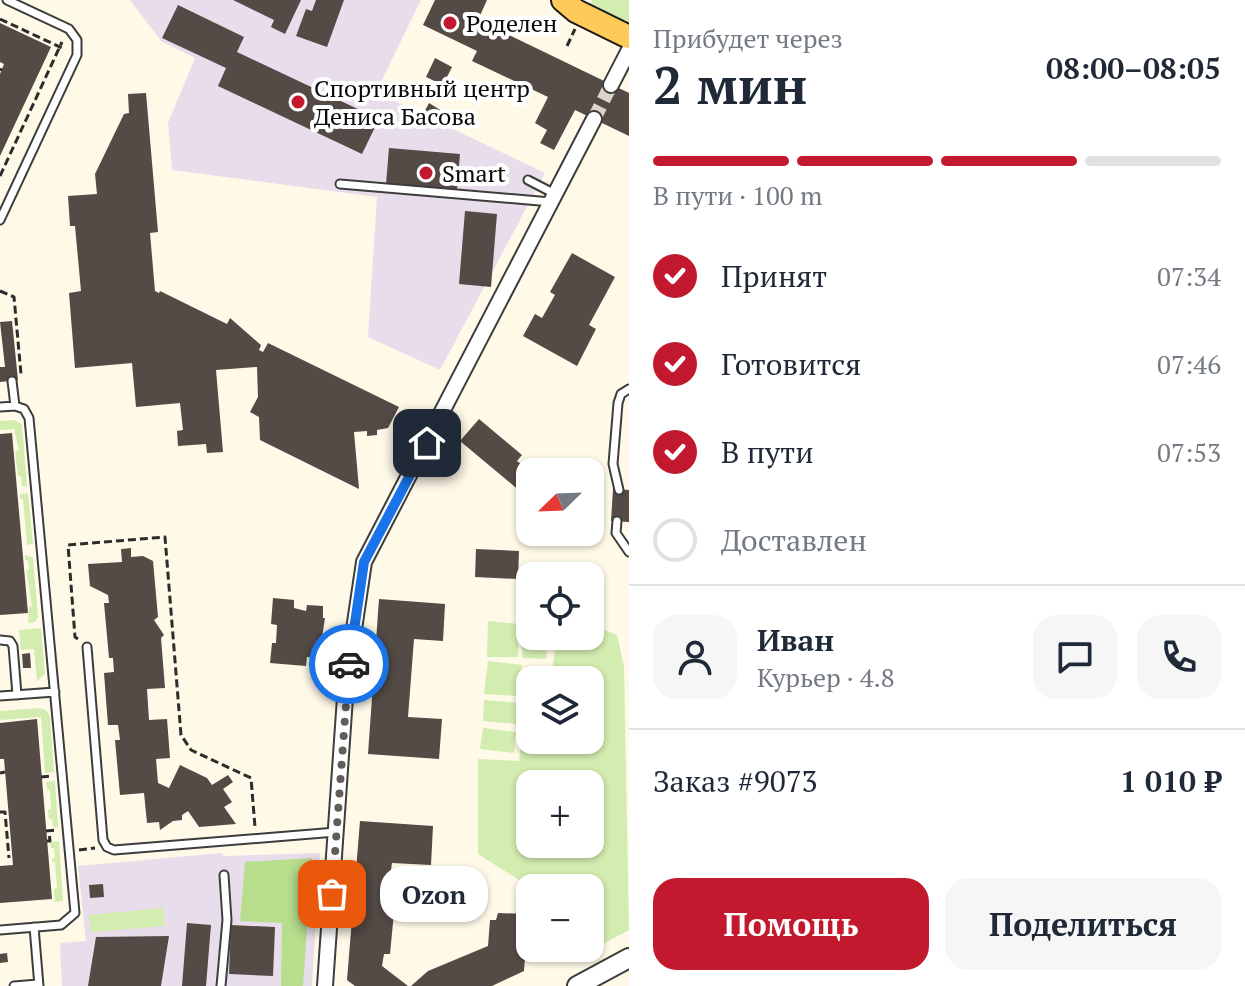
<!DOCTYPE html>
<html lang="ru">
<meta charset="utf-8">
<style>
:root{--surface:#fff;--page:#f6f6f7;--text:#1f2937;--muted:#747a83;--line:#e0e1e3;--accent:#c3192e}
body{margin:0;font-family:"PT Serif",serif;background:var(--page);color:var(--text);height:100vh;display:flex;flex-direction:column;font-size:30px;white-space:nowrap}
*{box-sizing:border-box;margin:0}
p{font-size:26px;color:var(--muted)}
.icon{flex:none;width:44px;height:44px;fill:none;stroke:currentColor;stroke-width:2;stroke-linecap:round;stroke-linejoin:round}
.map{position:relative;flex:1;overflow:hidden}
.drawer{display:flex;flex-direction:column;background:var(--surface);width:616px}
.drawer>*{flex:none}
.needle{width:52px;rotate:247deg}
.fabs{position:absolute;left:516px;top:458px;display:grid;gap:16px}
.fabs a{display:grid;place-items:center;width:88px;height:88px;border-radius:16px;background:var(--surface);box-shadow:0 2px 6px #0004;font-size:40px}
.pin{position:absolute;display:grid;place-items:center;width:68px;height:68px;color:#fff;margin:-34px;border-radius:16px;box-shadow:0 4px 12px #0006}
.courier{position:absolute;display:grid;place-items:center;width:80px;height:80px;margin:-40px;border:6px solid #1a73e8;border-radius:50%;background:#fff;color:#222;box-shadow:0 2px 10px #0007}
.bubble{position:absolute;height:56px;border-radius:24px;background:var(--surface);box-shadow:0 2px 6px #0004;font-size:26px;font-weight:800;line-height:56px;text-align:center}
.summary em{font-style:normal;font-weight:800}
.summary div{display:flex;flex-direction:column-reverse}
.summary{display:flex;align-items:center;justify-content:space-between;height:136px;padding:0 24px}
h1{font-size:52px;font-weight:800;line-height:60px}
.bar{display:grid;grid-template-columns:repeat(4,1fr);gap:12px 8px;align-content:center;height:96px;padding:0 24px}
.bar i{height:10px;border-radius:6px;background:var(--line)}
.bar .selected{background:var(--accent)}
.bar p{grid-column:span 4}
.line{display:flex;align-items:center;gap:20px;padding:0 24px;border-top:2px solid var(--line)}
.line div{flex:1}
.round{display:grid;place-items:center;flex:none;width:84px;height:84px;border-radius:24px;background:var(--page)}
ol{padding:0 24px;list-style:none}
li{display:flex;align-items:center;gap:24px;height:88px}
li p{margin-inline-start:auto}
li .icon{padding:8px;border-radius:50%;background:var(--accent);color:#fff;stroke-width:4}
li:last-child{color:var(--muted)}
li i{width:44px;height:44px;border:4px solid var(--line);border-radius:50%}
.cta{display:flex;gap:16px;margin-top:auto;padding:16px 24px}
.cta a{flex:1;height:92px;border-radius:24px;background:var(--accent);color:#fff;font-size:32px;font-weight:800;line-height:92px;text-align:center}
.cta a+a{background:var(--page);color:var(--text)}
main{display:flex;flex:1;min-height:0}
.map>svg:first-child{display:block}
.industrial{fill:#e8ddeb}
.green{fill:#d3ecaf;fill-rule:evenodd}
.forest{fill:#b7dd8d}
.building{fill:#544a46}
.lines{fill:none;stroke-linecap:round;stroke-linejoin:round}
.minor-tunnel{stroke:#dad5c7;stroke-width:14;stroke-dasharray:14 7;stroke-linecap:butt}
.service-casing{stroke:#3d3d3d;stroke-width:11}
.minor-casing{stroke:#3d3d3d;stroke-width:18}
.tertiary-casing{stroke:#3d3d3d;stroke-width:22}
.primary-casing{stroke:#1b1b1b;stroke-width:26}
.path{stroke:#2c2c2c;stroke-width:3;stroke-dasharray:8 4;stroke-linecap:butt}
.service{stroke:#fff;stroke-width:7}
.minor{stroke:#fff;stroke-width:14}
.tertiary{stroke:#fff;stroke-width:18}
.primary{stroke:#ffca58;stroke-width:22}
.done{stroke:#605e58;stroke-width:8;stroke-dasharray:0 14.4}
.route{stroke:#1a73e8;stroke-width:10}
.poi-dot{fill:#c3192e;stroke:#fff;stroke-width:3}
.labels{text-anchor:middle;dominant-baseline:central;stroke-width:8;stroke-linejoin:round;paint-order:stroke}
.poi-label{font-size:24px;fill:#0a0a0a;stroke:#fff;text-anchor:start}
</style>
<main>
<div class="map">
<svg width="629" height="986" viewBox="0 0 629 986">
<rect width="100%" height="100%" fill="#fff9e8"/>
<!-- industrial -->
<path class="industrial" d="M130 0H421L376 92 545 173 440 370 368 337 377 197 172 170 168 123 195 58 161 41Z
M222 853 223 856 320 853 312 986H62L60 943 86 941 78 866Z"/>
<!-- green -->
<path class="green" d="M592 0H629V24L590 5Z
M14 420 22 424 27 486H22L21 476H18L15 451 19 450 14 429 0 430V421Z
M28 493 33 544 27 545 23 499H20V494Z
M25 555 33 558 38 617 35 622 28 623 29 607 32 606 26 570H29L28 561 25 560Z
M488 621 519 624 518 657H487Z
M590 624 617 635 624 666 629 930 584 954 580 948H590V888H532L478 854V759L519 761 528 673 552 671 557 636H590ZM530 680H590V740H530ZM530 784H590V844H530Z
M523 625 530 626V636H548L546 659 522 658Z
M41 628 45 674 37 681 34 649 21 650 19 630Z
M488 661 522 665 518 696 484 694Z
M484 700 518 703 516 724 483 721Z
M40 708 46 710 50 716 54 772 45 773 41 717 0 720V711Z
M483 728 516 732 514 753 480 749Z
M55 781 58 827H53L52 819H49L48 810 51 809 50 790H47L46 782Z
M59 841 63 901 55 902 54 889 57 888 55 862H52V859L55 858 54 848H51L50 842Z
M163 908 165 926 91 932 89 915Z"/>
<!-- forest -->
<path class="forest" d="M312 858 303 986H281L282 923 240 921 245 862Z"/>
<!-- building -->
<path class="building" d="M233 0H301L285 34 271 27 274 20Z
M316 0H344L327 47 296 36 306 9 312 11Z
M435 0H487L478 20 629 93V136L575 110 554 150 540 143 547 130 535 123 548 97 472 61 477 51 423 25Z
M178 5 244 37 237 52 379 119 362 154 218 86 226 68 162 38Z
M0 23 51 47 0 156V74L4 64 0 62Z
M435 58 452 67 443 85 426 77Z
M146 93 158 232 150 233 155 291 159 293 160 291 227 324 230 318 261 345 259 350 263 352 268 343 399 407 388 428 377 430V435L367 436V431L354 432 359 489 260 440 259 417 250 412 258 397 257 367 216 370 223 452 207 453 206 444 178 446 177 431 183 430 180 403 136 407 132 363 75 368 69 293 81 291 75 226H70L68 196 97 194 95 174 124 114 129 113 128 94Z
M429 103 442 111 433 127 420 120Z
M389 148 460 154 457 190 386 184Z
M465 211 497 214 491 287 459 284Z
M572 253 615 277 589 325 596 329 577 366 523 336 535 314 542 318 555 295 550 292Z
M12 321 18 380 0 382V367H5L0 322Z
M479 419 522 455 517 461 530 471V494L527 497 460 441Z
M12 433 28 613 0 615V434Z
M613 489 629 490V522L611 521Z
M131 548V557L143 556 153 561 158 617 154 620 164 635 161 638 165 688 147 689 149 720 167 719 170 758 156 759 158 783 169 788 180 765 207 778 212 785 228 775 233 782 223 789 232 802 224 807 236 824 199 827 188 811 182 815V820L173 821 160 830 159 822 147 823 144 793 120 795 115 740H120L118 725H108L104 673 114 672 113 658H109L104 603H109L108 595 90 586 88 564 122 562 121 549Z
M476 549 519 551 518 579 475 577Z
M273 598 294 600V608L306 611 307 605 323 606V618H325L319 658 307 657 306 666 270 663 272 643H276L277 625 271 624Z
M379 599 445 604 443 641 414 639 408 717 442 719 439 759 368 754Z
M30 653 31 668H23L22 654Z
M37 719 52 899 0 903V866L13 865 4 759H0V723Z
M360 821 433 826 431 865 392 863 391 870 398 871 390 954H384L382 966 408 986H355L347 980Z
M103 884 104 897 90 898 89 885Z
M498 913 528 914 524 971 492 986H411L428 971 488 946 490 920H496Z
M187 923 211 925 206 986H182Z
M231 925 275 927 273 976 229 974Z
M169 936 161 986H88L96 937Z
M7 953 8 962 0 963V954Z"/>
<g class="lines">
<!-- minor-tunnel -->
<path class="minor-tunnel" d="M594 119 611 85"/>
<!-- service casing -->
<g class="service-casing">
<path id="service" d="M528 180 555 194
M340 184 551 202
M0 220 77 55V40L69 29 7 0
M12 381 15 406
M0 407 15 406 24 409 29 418 75 913 61 925 0 930
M619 490 613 464 618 403 621 394 629 389
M617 521 616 533 629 552
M0 640 10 641 13 646 17 695
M87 647 103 840 107 847 114 850 336 832
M0 696 55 692
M34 927 39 986
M14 986 38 984
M221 986 227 920 224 875"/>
</g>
<!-- minor casing -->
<g class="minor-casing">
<path id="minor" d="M611 85 629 50
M325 986 346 683 364 562 594 119"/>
</g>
<!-- tertiary casing -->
<g class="tertiary-casing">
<path id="tertiary" d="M577 986 629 958"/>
</g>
<!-- primary casing -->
<g class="primary-casing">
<path id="primary" d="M563 0 576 11 629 37"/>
</g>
<!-- path -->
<path class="path" d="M0 19 62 48
M567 46 575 29
M0 69 2 70
M0 176 62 42
M0 291 14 297 21 374
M78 639 75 637 68 545 165 537 181 735 191 750 251 778 255 827
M0 773 5 772
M41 777 53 776
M0 812H5L9 858
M46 831 58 830
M47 841H50L49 832
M79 850 95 848"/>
<!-- service -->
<use href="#service" class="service"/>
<!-- minor -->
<use href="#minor" class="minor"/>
<!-- tertiary -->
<use href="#tertiary" class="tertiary"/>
<!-- primary -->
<use href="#primary" class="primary"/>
</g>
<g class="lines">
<!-- done -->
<path class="done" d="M332 894 349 664"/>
<!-- route -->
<path class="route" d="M349 664 364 562 427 443"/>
</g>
<!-- markers -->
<g class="poi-dot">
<circle cx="450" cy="23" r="8"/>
<circle cx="298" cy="102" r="8"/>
<circle cx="426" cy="173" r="8"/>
</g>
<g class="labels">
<!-- poi labels -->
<g class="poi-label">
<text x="466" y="23">Роделен</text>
<text x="314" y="88">Спортивный центр<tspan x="314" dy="28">Дениса Басова</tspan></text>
<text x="442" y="173">Smart</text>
</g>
</g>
</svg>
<div class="fabs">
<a><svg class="needle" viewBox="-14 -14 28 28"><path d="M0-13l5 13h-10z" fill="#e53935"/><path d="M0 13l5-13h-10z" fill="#747a83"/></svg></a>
<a><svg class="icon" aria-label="locate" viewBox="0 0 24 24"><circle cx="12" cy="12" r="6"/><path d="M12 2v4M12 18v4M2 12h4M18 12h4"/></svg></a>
<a><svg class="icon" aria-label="layers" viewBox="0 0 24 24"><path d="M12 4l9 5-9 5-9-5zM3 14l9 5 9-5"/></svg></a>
<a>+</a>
<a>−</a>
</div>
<div class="pin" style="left:332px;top:894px;background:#ea580c"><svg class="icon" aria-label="bag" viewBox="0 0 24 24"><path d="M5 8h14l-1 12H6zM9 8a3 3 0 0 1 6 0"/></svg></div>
<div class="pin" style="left:427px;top:443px;background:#1f2937"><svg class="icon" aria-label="home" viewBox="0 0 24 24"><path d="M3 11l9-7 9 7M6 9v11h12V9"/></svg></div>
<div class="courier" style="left:349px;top:664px"><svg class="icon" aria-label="car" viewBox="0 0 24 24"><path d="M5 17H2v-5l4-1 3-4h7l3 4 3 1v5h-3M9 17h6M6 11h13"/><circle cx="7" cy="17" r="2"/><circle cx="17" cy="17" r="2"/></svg></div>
<div class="bubble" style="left:380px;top:866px;width:108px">Ozon</div>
</div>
<section class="drawer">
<div class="summary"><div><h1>2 мин</h1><p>Прибудет через</p></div><em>08:00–08:05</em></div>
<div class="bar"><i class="selected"></i><i class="selected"></i><i class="selected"></i><i></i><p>В пути · 100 m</p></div>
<ol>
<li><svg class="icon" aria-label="check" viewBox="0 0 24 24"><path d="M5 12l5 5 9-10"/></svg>Принят<p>07:34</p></li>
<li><svg class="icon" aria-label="check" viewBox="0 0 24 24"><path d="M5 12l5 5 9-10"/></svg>Готовится<p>07:46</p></li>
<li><svg class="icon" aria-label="check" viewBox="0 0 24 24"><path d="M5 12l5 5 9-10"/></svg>В пути<p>07:53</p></li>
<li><i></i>Доставлен</li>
</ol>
<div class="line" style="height:144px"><a class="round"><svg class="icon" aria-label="person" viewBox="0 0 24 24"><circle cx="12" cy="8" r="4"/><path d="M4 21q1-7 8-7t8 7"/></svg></a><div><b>Иван</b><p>Курьер · 4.8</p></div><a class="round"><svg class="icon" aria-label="chat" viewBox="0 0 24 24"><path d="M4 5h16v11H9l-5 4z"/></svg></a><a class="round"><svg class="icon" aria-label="phone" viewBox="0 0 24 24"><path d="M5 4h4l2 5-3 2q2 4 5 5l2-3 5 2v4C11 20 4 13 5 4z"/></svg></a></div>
<div class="line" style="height:104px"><div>Заказ #9073</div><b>1 010 ₽</b></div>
<div class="cta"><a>Помощь</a><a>Поделиться</a></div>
</section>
</main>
